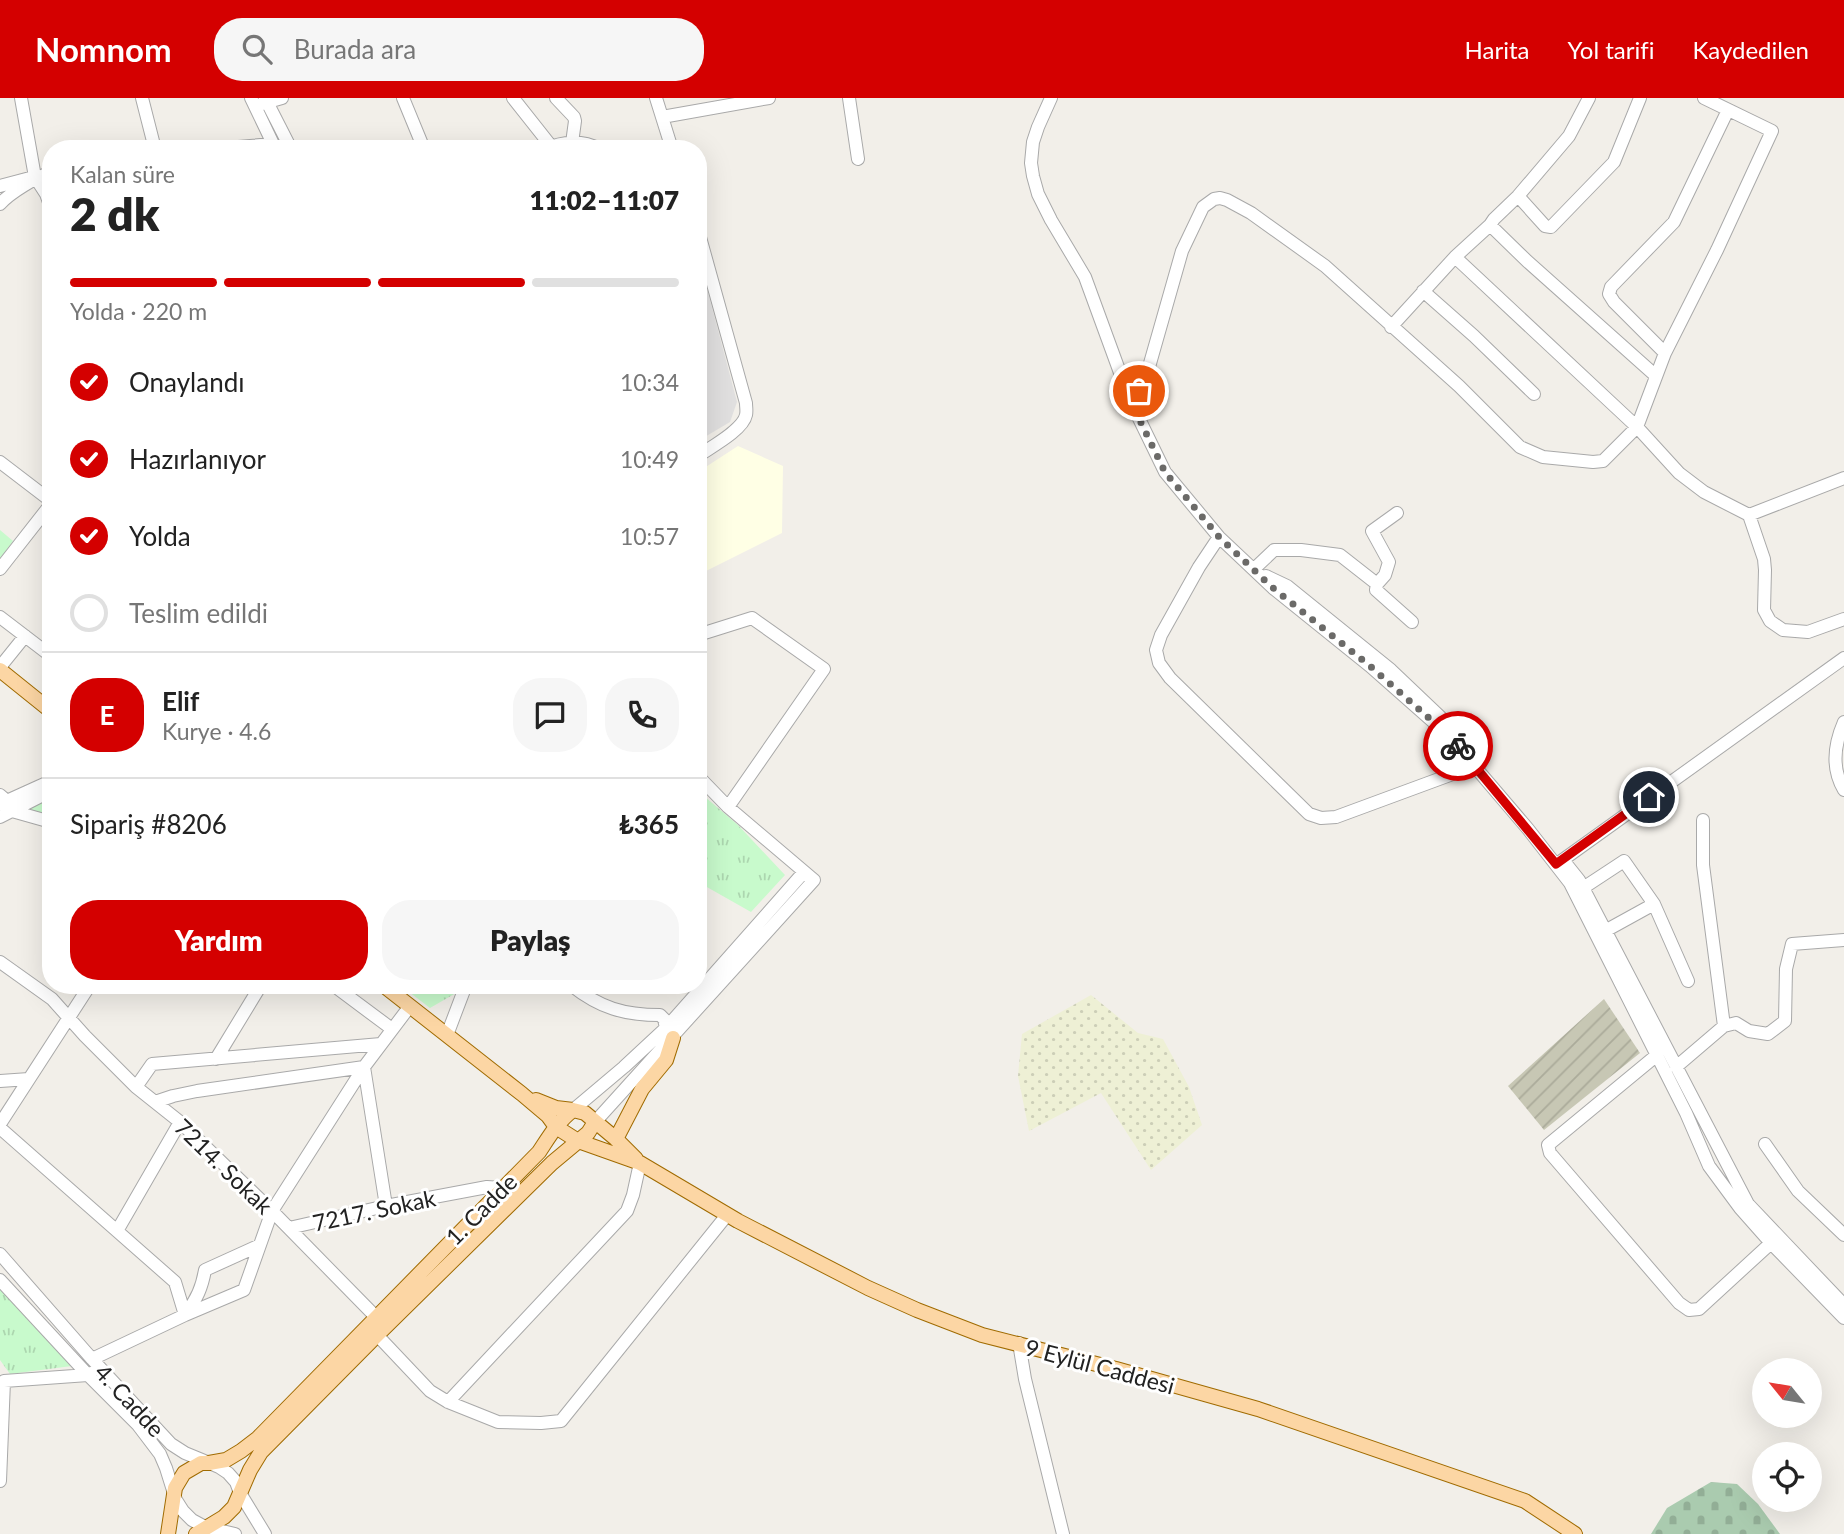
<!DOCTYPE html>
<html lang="tr">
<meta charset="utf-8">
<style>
:root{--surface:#fff;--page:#f6f6f6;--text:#222;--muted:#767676;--line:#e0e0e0;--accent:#d40000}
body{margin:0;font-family:Lato,sans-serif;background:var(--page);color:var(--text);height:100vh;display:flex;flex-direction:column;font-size:26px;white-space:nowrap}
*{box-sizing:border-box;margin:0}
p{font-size:23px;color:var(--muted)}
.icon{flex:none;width:38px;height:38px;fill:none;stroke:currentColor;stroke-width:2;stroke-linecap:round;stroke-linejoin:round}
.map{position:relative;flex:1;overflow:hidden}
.details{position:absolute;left:42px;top:42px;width:665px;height:854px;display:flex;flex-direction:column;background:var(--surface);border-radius:28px;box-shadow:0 7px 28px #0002}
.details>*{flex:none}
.needle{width:46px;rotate:300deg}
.controls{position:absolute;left:1752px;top:1260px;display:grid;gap:14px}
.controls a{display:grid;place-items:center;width:70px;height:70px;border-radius:50%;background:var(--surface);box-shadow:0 7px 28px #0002;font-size:35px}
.pin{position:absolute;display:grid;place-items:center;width:60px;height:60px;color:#fff;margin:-30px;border:4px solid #fff;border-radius:50%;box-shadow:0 2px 7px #0007}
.courier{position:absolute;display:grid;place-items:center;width:70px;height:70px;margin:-35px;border:5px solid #d40000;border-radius:50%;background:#fff;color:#222;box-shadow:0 2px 9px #0007}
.summary em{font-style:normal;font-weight:800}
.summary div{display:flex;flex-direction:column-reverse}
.summary{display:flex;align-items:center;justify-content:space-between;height:119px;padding:0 28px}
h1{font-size:46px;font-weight:800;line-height:52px}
.bar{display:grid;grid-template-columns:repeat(4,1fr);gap:10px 7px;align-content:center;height:84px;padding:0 28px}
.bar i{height:9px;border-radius:5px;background:var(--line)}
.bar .on{background:var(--accent)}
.bar p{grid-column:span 4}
.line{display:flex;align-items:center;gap:18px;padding:0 28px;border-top:2px solid var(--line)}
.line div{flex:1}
.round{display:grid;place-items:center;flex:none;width:74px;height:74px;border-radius:28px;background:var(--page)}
ol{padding:0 28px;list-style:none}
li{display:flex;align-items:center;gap:21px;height:77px}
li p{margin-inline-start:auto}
li .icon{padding:7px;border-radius:50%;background:var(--accent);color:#fff;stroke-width:4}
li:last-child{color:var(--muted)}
li i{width:38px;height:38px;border:4px solid var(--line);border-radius:50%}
.primary-button{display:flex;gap:14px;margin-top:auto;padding:14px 28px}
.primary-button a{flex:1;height:80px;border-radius:28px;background:var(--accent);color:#fff;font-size:28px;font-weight:800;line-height:80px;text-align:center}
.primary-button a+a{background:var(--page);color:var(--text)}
header{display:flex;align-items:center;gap:42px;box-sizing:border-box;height:98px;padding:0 35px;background:var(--accent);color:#fff}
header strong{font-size:33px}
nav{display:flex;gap:38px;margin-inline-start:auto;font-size:24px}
.search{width:490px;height:63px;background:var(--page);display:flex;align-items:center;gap:18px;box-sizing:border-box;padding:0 24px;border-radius:28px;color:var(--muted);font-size:26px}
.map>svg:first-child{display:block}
.residential{fill:#e0dfdf}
.education{fill:#ffffe5}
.construction{fill:url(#construction-furrows)}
.farmland{fill:url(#farmland-dots)}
.cemetery{fill:url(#cemetery-stones)}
.park{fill:url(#park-tufts)}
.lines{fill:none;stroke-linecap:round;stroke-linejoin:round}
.minor-casing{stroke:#a9a9a9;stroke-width:14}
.major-casing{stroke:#a06b00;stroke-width:16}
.minor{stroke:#fff;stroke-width:12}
.major{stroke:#fcd6a4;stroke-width:14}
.done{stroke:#6b6a68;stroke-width:7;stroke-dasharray:0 12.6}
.route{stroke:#d40000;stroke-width:9}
.labels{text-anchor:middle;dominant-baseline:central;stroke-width:6;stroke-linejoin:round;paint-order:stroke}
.street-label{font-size:23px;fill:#222;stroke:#fff}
</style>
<header>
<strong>Nomnom</strong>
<div class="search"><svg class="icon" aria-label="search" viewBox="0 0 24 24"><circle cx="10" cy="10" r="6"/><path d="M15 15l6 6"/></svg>Burada ara</div>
<nav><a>Harita</a><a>Yol tarifi</a><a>Kaydedilen</a></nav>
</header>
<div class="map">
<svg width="1844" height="1436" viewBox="0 0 1844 1436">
<defs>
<pattern id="construction-furrows" width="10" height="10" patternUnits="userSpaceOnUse" patternTransform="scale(1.75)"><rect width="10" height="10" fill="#c7c7b4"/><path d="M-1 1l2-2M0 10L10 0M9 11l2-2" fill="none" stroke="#abab9a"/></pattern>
<pattern id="farmland-dots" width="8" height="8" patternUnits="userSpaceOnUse" patternTransform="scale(1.75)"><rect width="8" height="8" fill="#eef0d5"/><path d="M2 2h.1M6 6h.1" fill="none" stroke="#ccceb7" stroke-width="1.8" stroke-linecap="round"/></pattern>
<pattern id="cemetery-stones" width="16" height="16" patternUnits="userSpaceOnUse" patternTransform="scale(1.75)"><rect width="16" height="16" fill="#aacbaf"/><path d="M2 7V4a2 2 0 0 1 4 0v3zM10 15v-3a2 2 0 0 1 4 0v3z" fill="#92ae96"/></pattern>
<pattern id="park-tufts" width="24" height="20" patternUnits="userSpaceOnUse" patternTransform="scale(1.75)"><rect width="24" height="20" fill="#c8facc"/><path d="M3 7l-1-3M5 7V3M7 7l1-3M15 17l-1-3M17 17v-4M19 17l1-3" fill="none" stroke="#acd6af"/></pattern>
</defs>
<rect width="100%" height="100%" fill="#f2efe9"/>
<!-- residential -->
<path class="residential" d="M698 167 705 183 737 304 730 324 698 343Z"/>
<!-- education -->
<path class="education" d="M738 348 783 368 782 435 698 477V374Z"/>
<!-- construction -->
<path class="construction" d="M1604 901 1640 955 1544 1032 1508 988Z"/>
<!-- farmland -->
<path class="farmland" d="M1091 897 1138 935 1163 941 1189 989 1202 1027 1151 1072 1101 995 1029 1033 1018 978 1022 936Z"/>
<!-- cemetery -->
<path class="cemetery" d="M1711 1384 1737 1386 1758 1406 1780 1436H1651L1667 1410Z"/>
<!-- park -->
<path class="park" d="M0 432 13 443 0 461Z
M698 693 738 727 785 777 751 814 698 784V729L703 722 698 718Z
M51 698V718L25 711Z
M400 887H459L456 895 430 910Z
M0 1187 72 1268 10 1276 0 1262Z"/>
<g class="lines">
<!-- minor casing -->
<g class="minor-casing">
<path id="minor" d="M21 0 35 79 46 96 51 110
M142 0 155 51
M251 0 275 50
M265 0 291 51
M403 0 424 51
M513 0 551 48
M556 0 574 19 575 23 572 45
M656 0 672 51
M849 0 858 61
M1051 0 1038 29 1033 44 1031 65 1033 78 1038 96 1051 122 1085 179 1130 302 1165 374 1219 439 1273 490 1370 568 1447 636 1528 731 1570 785 1686 1015 1709 1068 1740 1110 1771 1145 1844 1220
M261 6 282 0
M662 19 769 0
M214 51 273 46
M546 51C562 43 583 42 599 51
M0 88 30 80
M1518 98 1545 128 1551 129 1614 64 1640 0
M0 106C11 94 35 80 51 74
M1490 127 1527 163 1656 278
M698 132 746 305C746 309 747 313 746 317 743 332 711 349 698 358
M1455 159 1637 329 1679 375 1704 394 1749 417 1764 461 1765 472 1764 512 1770 523 1783 532 1808 534 1844 521
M1423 193 1474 238 1534 296
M1391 229 1455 159 1490 127 1494 121 1518 98 1569 38 1589 0
M1665 255 1614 204 1609 196 1611 189 1674 124 1728 12
M1130 302 1139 293 1145 283 1182 153 1203 109 1214 101 1220 100 1227 102 1251 115 1325 168 1459 288 1520 349 1543 359 1593 364 1603 363 1637 329 1665 255 1717 152 1772 33 1704 0
M0 364 51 403
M1749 417 1844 380
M1219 439 1199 469 1161 537 1156 552 1159 565 1170 580 1309 716 1321 720 1336 719 1458 674 1469 660
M0 471 51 406
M1254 471 1274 452H1301L1340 457 1377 486 1385 477 1389 464 1372 433 1397 415
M1266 478 1287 488 1391 572 1452 630
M1377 486 1376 492 1412 524
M0 519 51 558
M698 537 752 520 824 571 728 709
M0 569 25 538
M1844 624C1834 647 1831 670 1844 692
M0 697 7 703 12 713 51 724
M0 706 51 683
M0 719 51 693
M1703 722V767L1724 928
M1563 762 1579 782 1748 1106 1844 1207
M1557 766 1844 560
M1583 790 1624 763 1654 806 1688 883
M1605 833 1654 806
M0 864 52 901 85 938 136 989 180 1024 272 1113 376 1219
M333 887 392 931
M571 887C600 910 624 917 660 917L664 921 666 930
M447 937 466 887
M1657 957 1548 1047 1550 1055 1679 1205 1689 1212 1699 1211 1771 1145
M216 961 261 887
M1676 969 1724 928 1736 925 1749 933 1768 936 1785 923 1786 871 1792 846 1844 842
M0 983 29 981
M136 989 152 966 381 946
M155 1004 173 998 197 993 364 969 386 1108
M573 1012 624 969 666 930 804 774
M595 1024 814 782 728 709 698 678
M0 1026 90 887
M0 1030 175 1184 185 1217
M1765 1046 1798 1093 1844 1137
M289 1130 386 1108 487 1089 502 1090
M117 1133 180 1024
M0 1156 92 1261 171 1346 185 1355 219 1369 228 1375 236 1384 240 1395 265 1436
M0 1182 88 1277 138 1327 160 1356 166 1370 176 1402 183 1413 192 1422 205 1429 235 1436
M186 1215C197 1201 202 1189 205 1172L260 1147
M377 1237 430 1293 448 1304 498 1324 541 1325 561 1323 727 1117
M1019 1245 1025 1281 1063 1436
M92 1261 185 1217 244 1192 272 1113 364 969 410 908
M448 1304 627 1113 633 1097 640 1065
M0 1383 4 1283 88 1277 91 1275"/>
</g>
<!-- major casing -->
<g class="major-casing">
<path id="major" d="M0 572 51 613
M383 887 522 996 548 1018 556 1029 578 1043 640 1065 738 1123 868 1190 917 1212 982 1237 1116 1271 1258 1311 1525 1403 1575 1436
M536 1002 556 1010 573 1012 585 1015 616 1041 636 1061
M616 1041 642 991 666 962 673 940
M168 1436 175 1390 184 1375 201 1365H209L226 1362 241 1353 258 1340 539 1054C549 1039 558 1023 573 1012
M196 1436 224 1419 234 1409 250 1372 261 1354 377 1237 552 1065 588 1035 595 1024"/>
</g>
<!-- minor -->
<use href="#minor" class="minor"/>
<!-- major -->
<use href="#major" class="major"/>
</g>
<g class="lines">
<!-- done -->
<path class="done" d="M1139 293 1130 302 1165 374 1219 439 1273 490 1370 568 1447 636 1458 648"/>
<!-- route -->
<path class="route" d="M1458 648 1556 766 1649 699"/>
</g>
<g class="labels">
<!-- street labels -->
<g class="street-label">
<text transform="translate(224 1068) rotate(44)">7214. Sokak</text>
<text transform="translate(481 1111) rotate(-45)">1. Cadde</text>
<text transform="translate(374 1112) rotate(-12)">7217. Sokak</text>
<text transform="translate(1100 1268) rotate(15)">9 Eylül Caddesi</text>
<text transform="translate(130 1302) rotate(47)">4. Cadde</text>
</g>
</g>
</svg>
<div class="controls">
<a><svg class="needle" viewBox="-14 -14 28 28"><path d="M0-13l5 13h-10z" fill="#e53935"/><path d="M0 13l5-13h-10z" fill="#767676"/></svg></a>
<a><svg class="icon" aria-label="locate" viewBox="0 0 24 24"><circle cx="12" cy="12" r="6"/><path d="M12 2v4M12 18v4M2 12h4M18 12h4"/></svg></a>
</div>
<div class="pin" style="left:1139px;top:293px;background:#ea580c"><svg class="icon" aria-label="bag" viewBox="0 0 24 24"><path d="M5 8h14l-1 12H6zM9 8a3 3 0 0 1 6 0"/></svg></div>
<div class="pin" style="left:1649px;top:699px;background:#1f2937"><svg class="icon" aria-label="home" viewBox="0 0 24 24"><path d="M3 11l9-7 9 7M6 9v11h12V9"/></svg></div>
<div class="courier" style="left:1458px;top:648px"><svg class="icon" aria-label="bike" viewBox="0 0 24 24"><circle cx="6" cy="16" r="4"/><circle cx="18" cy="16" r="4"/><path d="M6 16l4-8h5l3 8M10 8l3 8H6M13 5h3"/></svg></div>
<section class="details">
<div class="summary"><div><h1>2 dk</h1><p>Kalan süre</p></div><em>11:02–11:07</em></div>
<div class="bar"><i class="on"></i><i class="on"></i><i class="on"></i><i></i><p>Yolda · 220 m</p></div>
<ol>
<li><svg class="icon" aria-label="check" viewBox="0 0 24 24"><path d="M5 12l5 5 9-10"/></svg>Onaylandı<p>10:34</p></li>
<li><svg class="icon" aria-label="check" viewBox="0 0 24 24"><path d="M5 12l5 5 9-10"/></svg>Hazırlanıyor<p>10:49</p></li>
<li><svg class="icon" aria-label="check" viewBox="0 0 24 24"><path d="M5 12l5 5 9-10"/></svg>Yolda<p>10:57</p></li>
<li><i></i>Teslim edildi</li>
</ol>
<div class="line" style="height:126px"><b class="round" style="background:var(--accent);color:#fff">E</b><div><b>Elif</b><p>Kurye · 4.6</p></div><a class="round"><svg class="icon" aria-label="chat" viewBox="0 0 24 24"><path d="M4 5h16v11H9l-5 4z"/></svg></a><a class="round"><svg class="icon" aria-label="phone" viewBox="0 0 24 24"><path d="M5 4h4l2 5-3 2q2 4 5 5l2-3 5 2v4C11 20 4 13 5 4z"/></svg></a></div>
<div class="line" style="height:91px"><div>Sipariş #8206</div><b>₺365</b></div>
<div class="primary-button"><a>Yardım</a><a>Paylaş</a></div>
</section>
</div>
